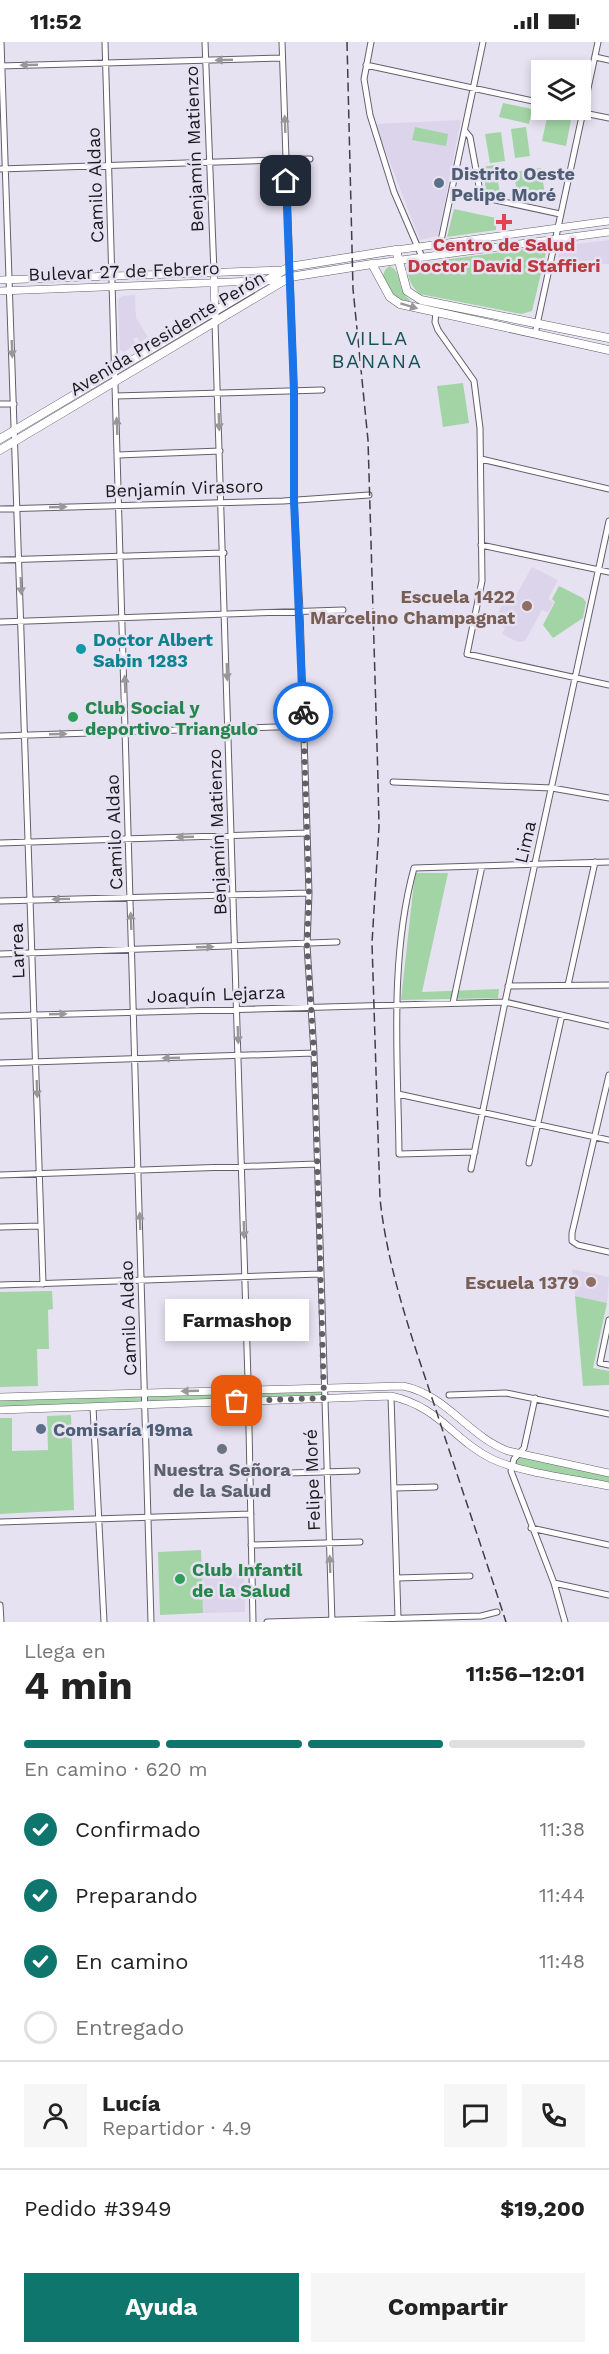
<!DOCTYPE html>
<html lang="es">
<meta charset="utf-8">
<style>
:root{--surface:#fff;--page:#f6f6f6;--text:#222;--muted:#767676;--line:#e0e0e0;--accent:#0f766e}
body{margin:0;font-family:"Work Sans",sans-serif;background:var(--page);color:var(--text);height:100vh;display:flex;flex-direction:column;font-size:22px;white-space:nowrap}
*{box-sizing:border-box;margin:0}
p{font-size:20px;color:var(--muted)}
.icon{flex:none;width:33px;height:33px;fill:none;stroke:currentColor;stroke-width:2;stroke-linecap:round;stroke-linejoin:round}
.map{position:relative;height:1580px;overflow:hidden}
.side{display:flex;flex-direction:column;background:var(--surface);flex:1}
.side>*{flex:none}
.fabs{position:absolute;left:531px;top:18px;display:grid;gap:12px}
.fabs a{display:grid;place-items:center;width:60px;height:60px;border-radius:0px;background:var(--surface);box-shadow:0 3px 9px #0003;font-size:30px}
.pin{position:absolute;display:grid;place-items:center;width:51px;height:51px;color:#fff;margin:-26px;border-radius:12px;box-shadow:0 3px 9px #0006}
.courier{position:absolute;display:grid;place-items:center;width:60px;height:60px;margin:-30px;border:4px solid #1a73e8;border-radius:50%;background:#fff;color:#222;box-shadow:0 2px 8px #0007}
.bubble{position:absolute;height:42px;border-radius:0px;background:var(--surface);box-shadow:0 3px 9px #0003;font-size:20px;font-weight:700;line-height:42px;text-align:center}
.overview em{font-style:normal;font-weight:700}
.overview div{display:flex;flex-direction:column-reverse}
.overview{display:flex;align-items:center;justify-content:space-between;height:102px;padding:0 24px}
h1{font-size:39px;font-weight:700;line-height:45px}
.bar{display:grid;grid-template-columns:repeat(4,1fr);gap:9px 6px;align-content:center;height:72px;padding:0 24px}
.bar i{height:8px;border-radius:4px;background:var(--line)}
.bar .on{background:var(--accent)}
.bar p{grid-column:span 4}
.line{display:flex;align-items:center;gap:15px;padding:0 24px;border-top:2px solid var(--line)}
.line div{flex:1}
.round{display:grid;place-items:center;flex:none;width:63px;height:63px;border-radius:0px;background:var(--page)}
ol{padding:0 24px;list-style:none}
li{display:flex;align-items:center;gap:18px;height:66px}
li p{margin-inline-start:auto}
li .icon{padding:6px;border-radius:50%;background:var(--accent);color:#fff;stroke-width:4}
li:last-child{color:var(--muted)}
li i{width:33px;height:33px;border:3px solid var(--line);border-radius:50%}
.button{display:flex;gap:12px;margin-top:auto;padding:12px 24px}
.button a{flex:1;height:69px;border-radius:0px;background:var(--accent);color:#fff;font-size:24px;font-weight:700;line-height:69px;text-align:center}
.button a+a{background:var(--page);color:var(--text)}
.status{display:flex;justify-content:space-between;align-items:center;height:42px;padding:0 30px;background:var(--surface);direction:ltr}
.status svg{height:16px;fill:currentColor}
.map>svg:first-child{display:block}
.built{fill:#dcd4ea}
.green{fill:#a3d4a6}
.lines{fill:none;stroke-linecap:round;stroke-linejoin:round}
.street-casing{stroke:#645f6c;stroke-width:7}
.secondary-casing{stroke:#645f6c;stroke-width:8}
.primary-casing{stroke:#645f6c;stroke-width:9}
.street{stroke:#fff;stroke-width:5}
.secondary{stroke:#fff;stroke-width:7}
.primary{stroke:#fff;stroke-width:8}
.rail{stroke:#413e45;stroke-width:1.5;stroke-dasharray:9 4.5;stroke-linecap:butt}
.oneway{fill:#98989a}
.done{stroke:#625f68;stroke-width:6;stroke-dasharray:0 10.8}
.route{stroke:#1a73e8;stroke-width:8}
.service-dot{fill:#5c6f8a;stroke:#e7e2f1;stroke-width:2}
.health-dot{fill:#e0444e;stroke:#e7e2f1;stroke-width:2}
.education-dot{fill:#8d6e63;stroke:#e7e2f1;stroke-width:2}
.culture-dot{fill:#0f9aa8;stroke:#e7e2f1;stroke-width:2}
.leisure-dot{fill:#2e9e5b;stroke:#e7e2f1;stroke-width:2}
.worship-dot{fill:#6b7280;stroke:#e7e2f1;stroke-width:2}
.labels{text-anchor:middle;dominant-baseline:central;stroke-width:5;stroke-linejoin:round;paint-order:stroke}
.street-label{font-size:18px;fill:#1b191e;stroke:#e7e2f1}
.service-label{font-size:18px;font-weight:bold;fill:#4e5e75;stroke:#e7e2f1;text-anchor:start}
.health-label{font-size:18px;font-weight:bold;fill:#be3a42;stroke:#e7e2f1}
.education-label{font-size:18px;font-weight:bold;fill:#785e54;stroke:#e7e2f1;text-anchor:end}
.culture-label{font-size:18px;font-weight:bold;fill:#0d838f;stroke:#e7e2f1;text-anchor:start}
.leisure-label{font-size:18px;font-weight:bold;fill:#27864d;stroke:#e7e2f1;text-anchor:start}
.worship-label{font-size:18px;font-weight:bold;fill:#5b616d;stroke:#e7e2f1}
.neighbourhood-label{font-size:20px;letter-spacing:1.5px;fill:#165259;stroke:#e7e2f1}
</style>
<div class="status"><b>11:52</b><svg viewBox="0 0 49 12"><path d="M0 12V9h3v3zM5 12V6h3v6zM10 12V3h3v9zM15 12V0h3v12zM26 1h20v11H26zM47 4h2v5h-2z"/></svg></div>
<div class="map">
<svg width="609" height="1580" viewBox="0 0 609 1580">
<rect width="100%" height="100%" fill="#e7e2f1"/>
<!-- built -->
<path class="built" d="M461 78 438 194 420 198 375 82Z
M609 198V222L556 224 561 204Z
M135 253 136 276 148 295 140 300 137 295 133 297 136 302 124 310 120 308 118 258 122 254Z
M532 525 558 538 548 557 554 560 548 571 542 568 525 599 518 600 502 592 505 586 494 578 507 554 514 557Z
M572 1227 609 1235 607 1261 575 1254Z
M244 1531 245 1570 203 1571 202 1532Z"/>
<!-- green -->
<path class="green" d="M503 61 532 67 529 82 499 75Z
M548 71 569 76 571 78 566 104 542 99Z
M415 85 448 92 446 104 412 98Z
M526 85 530 114 515 116 511 87Z
M501 90 505 119 490 121 485 92Z
M495 123 500 151 487 153 482 125Z
M541 126 545 153 518 158 514 130Z
M454 167 496 176V188L447 195Z
M539 205 546 211 532 269 521 272 420 252C410 244 408 235 406 223Z
M389 224C403 228 396 248 410 258L408 262C397 256 372 237 389 224Z
M463 341 469 381 443 385 437 344Z
M559 544 583 556 586 560 583 576 553 596 543 583 555 560 552 557Z
M415 831H448L422 950 499 947 498 956 401 958Z
M52 1249 53 1267 48 1268 49 1307H37L38 1344 0 1345V1250Z
M575 1254 607 1261 593 1326 609 1329V1343L583 1344Z
M324 1345V1356L0 1368V1355Z
M71 1373 74 1468 0 1472V1376H12V1409L48 1408 47 1374Z
M519 1412 609 1431V1444L511 1423Z
M201 1508 203 1571 160 1573 158 1510Z"/>
<g class="lines">
<!-- street casing -->
<g class="street-casing">
<path id="street" d="M1 0 43 1242
M105 0 151 1580
M205 0 214 231
M282 0 294 349V458L300 569 309 851 307 903 314 1011 332 1580
M371 0 364 37 370 73 394 150 422 215
M595 15 609 18
M366 23 542 61
M0 24 282 16
M569 68 609 76
M465 89 470 95 481 155 560 172
M0 127 310 117
M438 213 483 0
M436 271 435 280 438 288 474 339 480 386 482 539 467 612 609 643
M215 280 248 1338 253 1580
M535 292 598 0
M116 354 322 348
M0 362H14
M118 413 220 409
M481 417 609 447
M0 467 283 459 369 453
M481 503 609 530
M0 518 224 511
M0 580 343 568
M0 694 304 684
M393 740 552 746 609 756
M0 801 307 791
M0 859 309 851
M0 912 337 900
M568 943 595 820
M508 944 609 943
M453 961 482 824
M0 974 505 960 609 984
M0 1021 314 1011
M609 1033 572 1191V1199L578 1203 609 1210
M398 1052 609 1098
M475 1110 399 1112C398 1017 389 918 414 826L609 820
M529 1121 562 973
M471 1127 505 960 609 479
M0 1133 317 1122
M0 1185 41 1184
M0 1243 320 1232
M609 1278 600 1321 609 1323
M449 1353 506 1351 609 1372
M391 1354 398 1576
M535 1356 524 1406 514 1417 511 1429 554 1541 565 1580
M93 1365 104 1580
M250 1432 357 1429
M394 1446 435 1445
M0 1480 251 1472
M531 1486 609 1503
M251 1503 360 1500
M397 1536 470 1534
M554 1541 609 1553
M0 1563 1 1580
M267 1580 481 1574 497 1570"/>
</g>
<!-- secondary casing -->
<g class="secondary-casing">
<path id="secondary" d="M396 208 609 179
M372 222 609 190
M214 237 215 274
M0 238 284 228
M0 249 285 238
M0 1355 403 1344C447 1353 468 1394 508 1409L609 1431
M0 1368 391 1354C440 1365 452 1397 492 1417 522 1431 575 1437 609 1444"/>
</g>
<!-- primary casing -->
<g class="primary-casing">
<path id="primary" d="M0 397 289 225 396 208 407 249 421 258 609 296
M0 408 290 235 372 222 390 255 400 262 609 308"/>
</g>
<!-- street -->
<use href="#street" class="street"/>
<!-- secondary -->
<use href="#secondary" class="secondary"/>
<!-- primary -->
<use href="#primary" class="primary"/>
<!-- rail -->
<path class="rail" d="M347 0 353 247 368 398 378 738 379 785 372 901 380 1157C388 1230 413 1299 436 1368 459 1439 483 1509 506 1580"/>
</g>
<!-- one-way arrows -->
<defs><path id="oneway-solid" d="M-6-.8H1V-3.2L6.5 0L1 3.2V.8H-6Z" transform="scale(1.5)"/></defs>
<g class="oneway">
<use href="#oneway-solid" transform="translate(224 18) rotate(178)"/>
<use href="#oneway-solid" transform="translate(29 23) rotate(178)"/>
<use href="#oneway-solid" transform="translate(285 82) rotate(-92)"/>
<use href="#oneway-solid" transform="translate(409 264) rotate(17)"/>
<use href="#oneway-solid" transform="translate(12 307) rotate(88)"/>
<use href="#oneway-solid" transform="translate(219 380) rotate(88)"/>
<use href="#oneway-solid" transform="translate(117 384) rotate(-92)"/>
<use href="#oneway-solid" transform="translate(58 465) rotate(-2)"/>
<use href="#oneway-solid" transform="translate(21 544) rotate(88)"/>
<use href="#oneway-solid" transform="translate(227 630) rotate(88)"/>
<use href="#oneway-solid" transform="translate(125 642) rotate(-92)"/>
<use href="#oneway-solid" transform="translate(58 692) rotate(-2)"/>
<use href="#oneway-solid" transform="translate(185 795) rotate(178)"/>
<use href="#oneway-solid" transform="translate(61 857) rotate(179)"/>
<use href="#oneway-solid" transform="translate(131 879) rotate(-92)"/>
<use href="#oneway-solid" transform="translate(205 905) rotate(-2)"/>
<use href="#oneway-solid" transform="translate(58 972) rotate(-2)"/>
<use href="#oneway-solid" transform="translate(238 993) rotate(88)"/>
<use href="#oneway-solid" transform="translate(171 1016) rotate(178)"/>
<use href="#oneway-solid" transform="translate(37 1047) rotate(88)"/>
<use href="#oneway-solid" transform="translate(140 1179) rotate(-92)"/>
<use href="#oneway-solid" transform="translate(244 1188) rotate(88)"/>
<use href="#oneway-solid" transform="translate(190 1349) rotate(178)"/>
<use href="#oneway-solid" transform="translate(330 1522) rotate(-92)"/>
</g>
<g class="lines">
<!-- done -->
<path class="done" d="M237 1359 324 1356 314 1011 307 903 309 851 303 670"/>
<!-- route -->
<path class="route" d="M286 139 294 349V458L303 670"/>
</g>
<!-- markers -->
<g class="service-dot">
<circle cx="439" cy="141" r="6"/>
<circle cx="41" cy="1387" r="6"/>
</g>
<path class="health-dot" d="M501 171h6v6h6v6h-6v6h-6v-6h-6v-6h6z"/>
<g class="education-dot">
<circle cx="527" cy="564" r="6"/>
<circle cx="591" cy="1240" r="6"/>
</g>
<circle class="culture-dot" cx="81" cy="607" r="6"/>
<g class="leisure-dot">
<circle cx="73" cy="675" r="6"/>
<circle cx="180" cy="1537" r="6"/>
</g>
<circle class="worship-dot" cx="222" cy="1407" r="6"/>
<g class="labels">
<!-- street labels -->
<g class="street-label">
<text transform="translate(194 107) rotate(-92)">Benjamín Matienzo</text>
<text transform="translate(95 143) rotate(-92)">Camilo Aldao</text>
<text transform="translate(124 229) rotate(-2)">Bulevar 27 de Febrero</text>
<text transform="translate(167 291) rotate(-31)">Avenida Presidente Perón</text>
<text transform="translate(184 446) rotate(-2)">Benjamín Virasoro</text>
<text transform="translate(114 790) rotate(-92)">Camilo Aldao</text>
<text transform="translate(217 790) rotate(-92)">Benjamín Matienzo</text>
<text transform="translate(525 800) rotate(-77)">Lima</text>
<text transform="translate(17 909) rotate(-92)">Larrea</text>
<text transform="translate(216 952) rotate(-2)">Joaquín Lejarza</text>
<text transform="translate(128 1276) rotate(-92)">Camilo Aldao</text>
<text transform="translate(312 1438) rotate(-92)">Felipe Moré</text>
</g>
<!-- service labels -->
<g class="service-label">
<text x="451" y="131">Distrito Oeste<tspan x="451" dy="21">Pelipe Moré</tspan></text>
<text x="53" y="1387">Comisaría 19ma</text>
</g>
<!-- health labels -->
<g class="health-label">
<text x="504" y="202">Centro de Salud<tspan x="504" dy="21">Doctor David Staffieri</tspan></text>
</g>
<!-- education labels -->
<g class="education-label">
<text x="515" y="554">Escuela 1422<tspan x="515" dy="21">Marcelino Champagnat</tspan></text>
<text x="579" y="1240">Escuela 1379</text>
</g>
<!-- culture labels -->
<g class="culture-label">
<text x="93" y="597">Doctor Albert<tspan x="93" dy="21">Sabin 1283</tspan></text>
</g>
<!-- leisure labels -->
<g class="leisure-label">
<text x="85" y="665">Club Social y<tspan x="85" dy="21">deportivo Triangulo</tspan></text>
<text x="192" y="1527">Club Infantil<tspan x="192" dy="21">de la Salud</tspan></text>
</g>
<!-- worship labels -->
<g class="worship-label">
<text x="222" y="1427">Nuestra Señora<tspan x="222" dy="21">de la Salud</tspan></text>
</g>
<!-- neighbourhood labels -->
<g class="neighbourhood-label">
<text x="377" y="296">VILLA<tspan x="377" dy="23">BANANA</tspan></text>
</g>
</g>
</svg>
<div class="fabs">
<a><svg class="icon" aria-label="layers" viewBox="0 0 24 24"><path d="M12 4l9 5-9 5-9-5zM3 14l9 5 9-5"/></svg></a>
</div>
<div class="pin" style="left:237px;top:1359px;background:#ea580c"><svg class="icon" aria-label="bag" viewBox="0 0 24 24"><path d="M5 8h14l-1 12H6zM9 8a3 3 0 0 1 6 0"/></svg></div>
<div class="pin" style="left:286px;top:139px;background:#1f2937"><svg class="icon" aria-label="home" viewBox="0 0 24 24"><path d="M3 11l9-7 9 7M6 9v11h12V9"/></svg></div>
<div class="courier" style="left:303px;top:670px"><svg class="icon" aria-label="bike" viewBox="0 0 24 24"><circle cx="6" cy="16" r="4"/><circle cx="18" cy="16" r="4"/><path d="M6 16l4-8h5l3 8M10 8l3 8H6M13 5h3"/></svg></div>
<div class="bubble" style="left:165px;top:1257px;width:144px">Farmashop</div>
</div>
<section class="side">
<div class="overview"><div><h1>4 min</h1><p>Llega en</p></div><em>11:56–12:01</em></div>
<div class="bar"><i class="on"></i><i class="on"></i><i class="on"></i><i></i><p>En camino · 620 m</p></div>
<ol>
<li><svg class="icon" aria-label="check" viewBox="0 0 24 24"><path d="M5 12l5 5 9-10"/></svg>Confirmado<p>11:38</p></li>
<li><svg class="icon" aria-label="check" viewBox="0 0 24 24"><path d="M5 12l5 5 9-10"/></svg>Preparando<p>11:44</p></li>
<li><svg class="icon" aria-label="check" viewBox="0 0 24 24"><path d="M5 12l5 5 9-10"/></svg>En camino<p>11:48</p></li>
<li><i></i>Entregado</li>
</ol>
<div class="line" style="height:108px"><a class="round"><svg class="icon" aria-label="person" viewBox="0 0 24 24"><circle cx="12" cy="8" r="4"/><path d="M4 21q1-7 8-7t8 7"/></svg></a><div><b>Lucía</b><p>Repartidor · 4.9</p></div><a class="round"><svg class="icon" aria-label="chat" viewBox="0 0 24 24"><path d="M4 5h16v11H9l-5 4z"/></svg></a><a class="round"><svg class="icon" aria-label="phone" viewBox="0 0 24 24"><path d="M5 4h4l2 5-3 2q2 4 5 5l2-3 5 2v4C11 20 4 13 5 4z"/></svg></a></div>
<div class="line" style="height:78px"><div>Pedido #3949</div><b>$19,200</b></div>
<div class="button"><a>Ayuda</a><a>Compartir</a></div>
</section>
